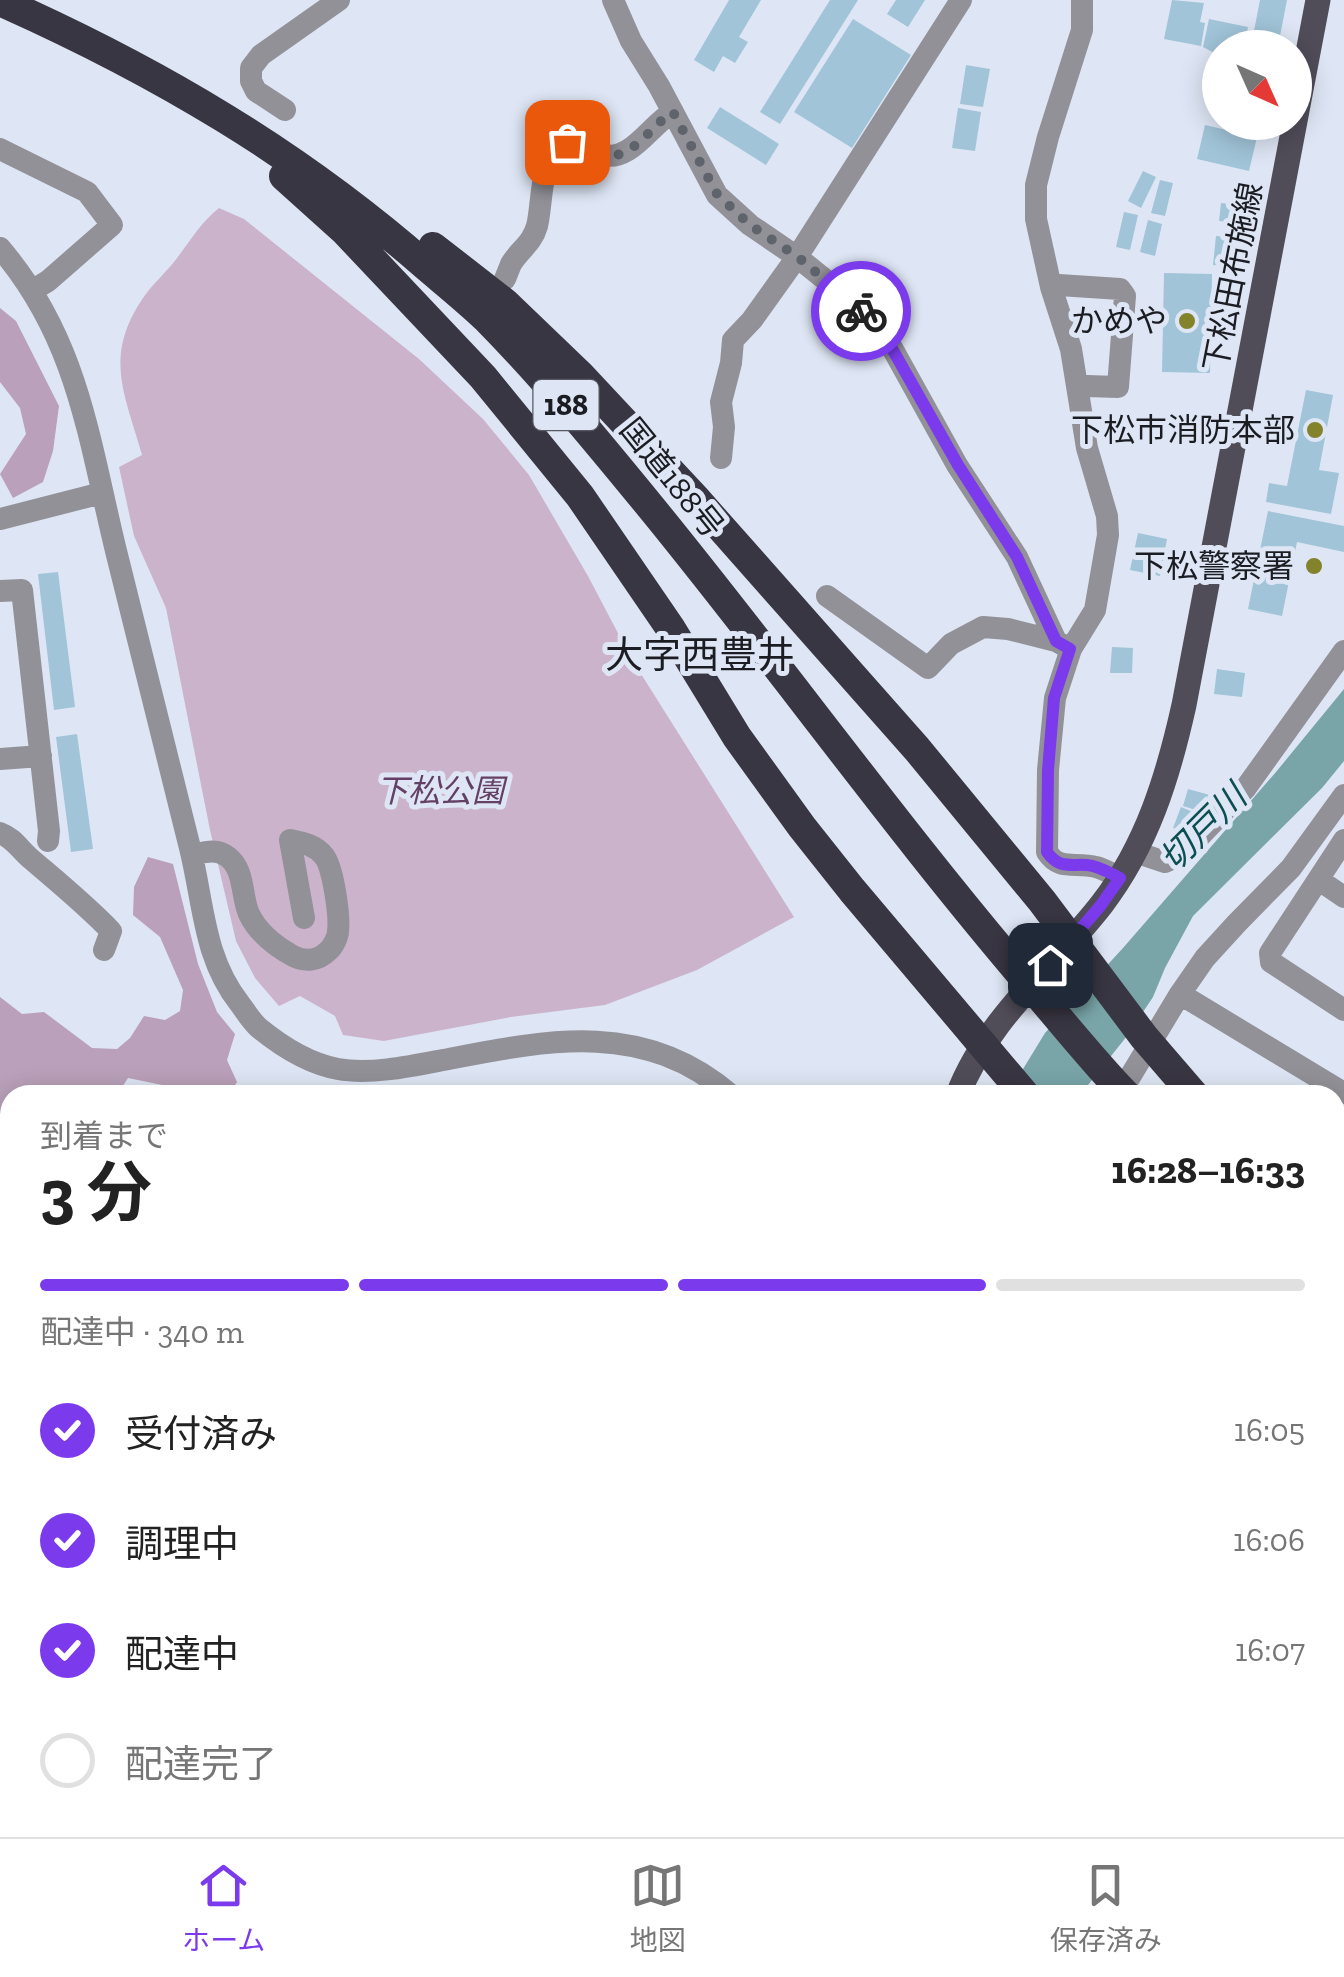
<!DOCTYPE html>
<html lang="ja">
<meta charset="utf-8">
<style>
:root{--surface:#fff;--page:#f6f6f6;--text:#222;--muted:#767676;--line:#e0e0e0;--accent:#7c3aed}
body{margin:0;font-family:"Zilla Slab","Noto Sans JP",serif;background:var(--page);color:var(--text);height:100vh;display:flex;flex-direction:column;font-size:38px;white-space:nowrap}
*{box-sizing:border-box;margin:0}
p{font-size:32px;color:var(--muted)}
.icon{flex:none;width:55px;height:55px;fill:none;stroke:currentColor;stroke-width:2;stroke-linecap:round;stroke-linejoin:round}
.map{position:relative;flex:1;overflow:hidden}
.sheet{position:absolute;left:0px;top:1085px;width:1345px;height:752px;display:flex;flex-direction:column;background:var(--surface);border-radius:30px 30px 0 0;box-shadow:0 5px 25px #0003}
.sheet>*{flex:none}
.needle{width:65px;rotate:135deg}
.fabs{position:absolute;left:1202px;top:30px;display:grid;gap:20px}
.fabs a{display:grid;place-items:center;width:110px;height:110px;border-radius:50%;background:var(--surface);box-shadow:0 5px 25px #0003;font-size:50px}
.pin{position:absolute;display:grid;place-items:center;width:85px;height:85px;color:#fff;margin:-42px;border-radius:20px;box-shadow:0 5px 15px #0006}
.courier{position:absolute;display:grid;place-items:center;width:100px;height:100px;margin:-50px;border:8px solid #7c3aed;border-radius:50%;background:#fff;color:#222;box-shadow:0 2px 12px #0007}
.overview em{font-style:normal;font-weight:700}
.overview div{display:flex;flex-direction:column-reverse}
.overview{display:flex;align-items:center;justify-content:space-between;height:170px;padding:0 40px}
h1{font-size:65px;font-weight:700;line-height:75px}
.bar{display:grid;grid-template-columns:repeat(4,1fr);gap:15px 10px;align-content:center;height:120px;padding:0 40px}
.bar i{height:12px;border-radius:8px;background:var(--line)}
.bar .current{background:var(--accent)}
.bar p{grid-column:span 4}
ol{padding:0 40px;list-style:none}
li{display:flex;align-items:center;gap:30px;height:110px}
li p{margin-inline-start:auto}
li .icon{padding:10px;border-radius:50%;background:var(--accent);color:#fff;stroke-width:4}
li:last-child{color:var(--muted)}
li i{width:55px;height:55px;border:5px solid var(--line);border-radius:50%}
.menu{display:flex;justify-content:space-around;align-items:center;height:140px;border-top:2px solid var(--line);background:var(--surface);font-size:28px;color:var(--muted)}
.menu a{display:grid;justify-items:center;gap:5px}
.menu .current{color:var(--accent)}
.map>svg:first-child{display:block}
.green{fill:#ccb3cc}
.forest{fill:#baa0ba}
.water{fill:#79a5a8}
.building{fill:#a1c4d8}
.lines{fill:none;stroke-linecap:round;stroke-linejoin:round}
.minor{stroke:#939198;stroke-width:22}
.major{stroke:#504d59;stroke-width:25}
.highway{stroke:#393643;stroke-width:30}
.done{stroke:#5f636c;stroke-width:10;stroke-dasharray:0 18}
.route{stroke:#7c3aed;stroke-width:12}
.poi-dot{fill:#83832c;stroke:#dee6f5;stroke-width:4}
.labels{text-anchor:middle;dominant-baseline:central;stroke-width:10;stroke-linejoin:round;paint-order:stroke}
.shield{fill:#dee6f5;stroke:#565962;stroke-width:2.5}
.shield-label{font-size:30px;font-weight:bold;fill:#1b1d23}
.street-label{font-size:32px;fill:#1b1d23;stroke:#dee6f5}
.poi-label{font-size:32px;fill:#1b1d23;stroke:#dee6f5;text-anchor:end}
.park-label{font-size:32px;font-style:italic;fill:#654066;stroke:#dee6f5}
.water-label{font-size:35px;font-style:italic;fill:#0c4f53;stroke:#dee6f5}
.quarter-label{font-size:38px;fill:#1b1d23;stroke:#dee6f5}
</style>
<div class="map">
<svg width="1344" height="1837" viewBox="0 0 1344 1837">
<rect width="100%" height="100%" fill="#dee6f5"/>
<!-- green -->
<path class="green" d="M219 208 244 219 419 359 483 419 529 475 588 576 631 658 794 917 697 970 605 1005 511 1017 384 1041 343 1035 335 1016 300 996 279 1006 255 978 236 941 210 830 166 608 134 536 119 467 142 455C125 394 103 357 143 298 152 285 164 274 174 262 189 243 200 223 219 208Z"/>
<!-- forest -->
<path class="forest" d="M0 308 16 321 59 406 53 451 43 482 13 498 0 474 26 434 20 408 0 382Z
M148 857 173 864 198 964 217 1012 235 1034 227 1060 237 1082 229 1095H190L162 1085 128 1078 117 1095H10V1259L8 1261C7 1276 9 1289 9 1304 9 1314 6 1318 10 1328V1422L0 1461V997L22 1014 44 1012 92 1048 117 1049 130 1038 144 1016 165 1020 180 1011 183 990 160 937 133 915 134 887Z"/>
<!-- water -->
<path class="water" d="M1344 689V761L1322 788 1193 916 1165 968 1153 997 1127 1036 1080 1095H1011L1023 1069 1045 1033 1123 948 1276 772Z"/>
<!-- building -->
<path class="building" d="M729 0H761L739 37 748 42 735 63 723 56 714 72 694 60Z
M830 0H858L780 124 760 112Z
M896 0H925L908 27 887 14Z
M1172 0 1204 3 1200 22 1205 23 1201 46 1164 39Z
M1260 0H1287L1280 36 1254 31Z
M853 19 911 55 852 148 794 112Z
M1209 19 1248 27 1244 48H1220V56L1203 47Z
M966 65 990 69 983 107 960 104Z
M720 107 779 144 766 165 707 128Z
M958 108 981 112 975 151 952 148Z
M1205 125 1257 137 1249 171 1197 159Z
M1143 171 1156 177 1141 208 1128 201Z
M1160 180 1173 183 1165 216 1151 213Z
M1221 203 1240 205 1237 223 1219 221Z
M1124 212 1138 215 1130 250 1116 247Z
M1148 220 1162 224 1155 256 1140 252Z
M1216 236 1233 237 1230 266 1213 265Z
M1164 273 1212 274 1210 373 1162 372Z
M1306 390 1333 395 1319 470 1339 473 1331 514 1266 502 1269 483 1287 486Z
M1268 511 1344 526V552L1297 542 1282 616 1248 609Z
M1138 533 1167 539 1160 576 1130 570Z
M58 572 75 707 54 710 38 574Z
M1112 647 1133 648 1132 673H1110Z
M1217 669 1245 673 1242 697 1214 694Z
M77 734 93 849 71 852 56 737Z
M1188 789 1210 795 1207 805 1196 810 1183 806Z
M1181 807 1193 812 1190 821 1182 831 1173 828Z
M1344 1694V1741L1338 1738 1335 1742V1710Z"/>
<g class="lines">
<!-- minor -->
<path class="minor" d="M613 0 631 41 659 86 717 195 750 225 797 257 838 290 877 325 886 337 957 465 1017 557 1056 641
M1082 0V30L1048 137 1036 185V219L1051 287 1071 349 1087 448 1107 516 1108 535 1095 610 1071 649 1055 698 1048 770 1047 852C1060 872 1076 861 1096 867 1104 869 1112 874 1121 878
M285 110 256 91 251 81V68L261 55 339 0
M0 149 87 192 112 225 48 281 33 290
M0 248C79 340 89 442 117 555 142 652 166 750 190 848 204 904 203 957 240 1004 246 1012 251 1021 259 1028 281 1046 310 1064 338 1069 370 1075 412 1066 443 1060 547 1040 643 1019 731 1095
M505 279C507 274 509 269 511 264 519 250 532 244 537 226 543 204 539 148 567 142 580 139 591 152 603 155 631 162 651 124 673 112
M1051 287 1059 285 1120 289 1125 296 1118 387 1087 386 1078 388
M721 458 724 427 721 402 731 363 733 340 752 320 797 257 961 0
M0 519 102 493
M0 591 22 590 49 831 48 841
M827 596 928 668 951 644 983 627 1008 629 1056 641 1063 645
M0 759 41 756
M0 833C14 838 20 850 31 859 59 883 86 905 111 931L104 950
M1344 840 1270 953 1271 962 1344 1010
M1135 852 1165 862 1183 854 1245 789 1344 651
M192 855C205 852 217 848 228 857 245 870 241 896 249 914 258 933 275 946 293 956 305 962 318 961 328 951 333 947 338 937 338 931 340 916 333 867 324 856 315 845 304 843 290 840L304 918
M1319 880 1344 897
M1180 994 1344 1093
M1119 1095 1180 994 1205 958 1237 923 1291 868 1344 795
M0 1409 10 1407
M1335 1487 1344 1503
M0 1513 10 1511
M0 1594H10
M0 1747 10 1745
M0 1786 10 1792
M80 1828 88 1837
M723 1828 724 1837
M928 1828 932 1837
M1123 1828 1124 1837
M676 1837 694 1828"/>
<!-- major -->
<path class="major" d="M958 1095C986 1020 1054 966 1102 904 1147 845 1168 777 1184 705L1318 0
M880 1837V1828
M898 1837 899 1828"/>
<!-- highway -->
<path class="highway" d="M0 1C155 70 297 153 426 266 446 283 467 300 486 318 546 379 600 445 654 511 782 668 900 833 1032 987 1063 1023 1093 1061 1126 1095
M284 176 344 230 483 377 580 496 671 629 737 737 802 827 852 890 1025 1095
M433 247 505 303 580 375 695 498 917 749 1042 901 1144 1037 1194 1095
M1335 1241 1344 1250
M1335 1299 1344 1307
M1335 1388 1344 1394"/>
</g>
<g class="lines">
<!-- done -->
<path class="done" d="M567 142C582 143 592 153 606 155 633 160 652 124 673 112L717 194 750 225 798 257 861 311"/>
<!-- route -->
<path class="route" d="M861 311 886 338 958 465 1017 557 1056 641 1070 649 1054 698 1048 770 1047 852C1059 869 1069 864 1087 865 1099 866 1110 873 1120 878L1101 905 1050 965"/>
</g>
<!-- markers -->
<g class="poi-dot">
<circle cx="1187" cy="321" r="10"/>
<circle cx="1315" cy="430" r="10"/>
<circle cx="1314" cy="566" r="10"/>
</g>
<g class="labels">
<!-- shield labels -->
<rect class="shield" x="533.5" y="380" width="65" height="50" rx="8"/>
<g class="shield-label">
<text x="566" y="405">188</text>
</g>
<!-- street labels -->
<g class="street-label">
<text transform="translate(1233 277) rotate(-79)">下松田布施線</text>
<text transform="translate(672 478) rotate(51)">国道188号</text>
</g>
<!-- poi labels -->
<g class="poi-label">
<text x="1167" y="321">かめや</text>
<text x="1295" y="430">下松市消防本部</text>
<text x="1294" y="566">下松警察署</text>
</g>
<!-- park labels -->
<g class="park-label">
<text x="440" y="791">下松公園</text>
</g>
<!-- water labels -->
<g class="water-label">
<text transform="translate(1203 828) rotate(-45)">切戸川</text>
</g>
<!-- quarter labels -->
<g class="quarter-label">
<text x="700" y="655">大字西豊井</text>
</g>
</g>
</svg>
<div class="fabs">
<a><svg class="needle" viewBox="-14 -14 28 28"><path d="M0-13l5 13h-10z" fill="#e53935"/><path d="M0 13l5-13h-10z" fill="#767676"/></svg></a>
</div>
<div class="pin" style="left:567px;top:142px;background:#ea580c"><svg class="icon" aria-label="bag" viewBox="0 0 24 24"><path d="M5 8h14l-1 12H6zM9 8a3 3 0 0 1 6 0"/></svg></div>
<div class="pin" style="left:1050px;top:965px;background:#1f2937"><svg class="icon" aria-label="home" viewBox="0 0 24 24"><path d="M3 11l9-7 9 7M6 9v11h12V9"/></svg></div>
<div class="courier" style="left:861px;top:311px"><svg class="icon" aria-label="bike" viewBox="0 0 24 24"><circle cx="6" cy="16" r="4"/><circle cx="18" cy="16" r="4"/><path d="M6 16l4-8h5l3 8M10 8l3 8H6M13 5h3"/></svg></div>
<section class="sheet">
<div class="overview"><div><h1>3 分</h1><p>到着まで</p></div><em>16:28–16:33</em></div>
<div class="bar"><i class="current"></i><i class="current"></i><i class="current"></i><i></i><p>配達中 · 340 m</p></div>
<ol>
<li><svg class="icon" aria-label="check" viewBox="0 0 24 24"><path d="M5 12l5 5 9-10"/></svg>受付済み<p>16:05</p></li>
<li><svg class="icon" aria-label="check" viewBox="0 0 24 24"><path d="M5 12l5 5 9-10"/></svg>調理中<p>16:06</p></li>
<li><svg class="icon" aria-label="check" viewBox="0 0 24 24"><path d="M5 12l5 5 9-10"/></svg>配達中<p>16:07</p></li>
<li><i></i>配達完了</li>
</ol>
</section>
</div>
<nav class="menu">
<a class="current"><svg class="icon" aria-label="home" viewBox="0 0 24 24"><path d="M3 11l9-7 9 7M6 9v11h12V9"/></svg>ホーム</a>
<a><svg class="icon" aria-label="map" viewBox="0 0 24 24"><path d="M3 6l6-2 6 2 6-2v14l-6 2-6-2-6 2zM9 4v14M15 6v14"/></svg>地図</a>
<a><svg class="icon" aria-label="saved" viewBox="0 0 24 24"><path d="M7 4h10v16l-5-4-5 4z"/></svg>保存済み</a>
</nav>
